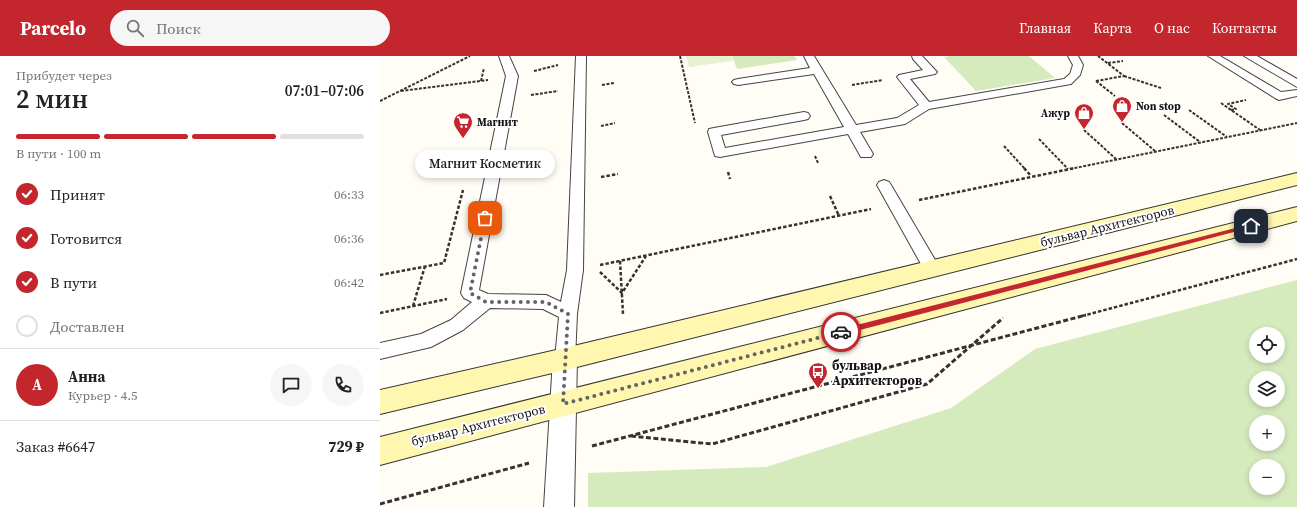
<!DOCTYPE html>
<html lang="ru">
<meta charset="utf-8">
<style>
:root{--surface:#fff;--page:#f6f6f6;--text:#222;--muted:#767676;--line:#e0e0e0;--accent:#c4262e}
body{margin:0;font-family:"Source Serif 4",serif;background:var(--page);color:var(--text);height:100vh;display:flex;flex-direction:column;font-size:15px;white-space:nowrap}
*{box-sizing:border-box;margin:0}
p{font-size:13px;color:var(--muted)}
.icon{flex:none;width:22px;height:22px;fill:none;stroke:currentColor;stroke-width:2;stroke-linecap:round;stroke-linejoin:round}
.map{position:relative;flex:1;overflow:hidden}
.panel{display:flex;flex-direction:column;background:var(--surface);width:380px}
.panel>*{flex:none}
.buttons{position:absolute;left:869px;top:271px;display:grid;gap:8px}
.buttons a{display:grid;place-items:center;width:36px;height:36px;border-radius:50%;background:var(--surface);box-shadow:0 2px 6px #0003;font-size:20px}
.pin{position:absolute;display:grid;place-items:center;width:34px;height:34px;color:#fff;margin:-17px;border-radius:8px;box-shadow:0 2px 6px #0006}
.courier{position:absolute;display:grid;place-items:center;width:40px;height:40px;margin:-20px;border:3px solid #c4262e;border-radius:50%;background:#fff;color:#222;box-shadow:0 1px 5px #0007}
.bubble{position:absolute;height:28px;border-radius:14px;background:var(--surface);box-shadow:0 2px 6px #0003;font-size:13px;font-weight:600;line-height:28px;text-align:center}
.summary em{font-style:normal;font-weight:600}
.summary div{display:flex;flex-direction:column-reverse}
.summary{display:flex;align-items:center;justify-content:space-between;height:68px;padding:0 16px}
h1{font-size:26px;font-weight:600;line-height:30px}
.bar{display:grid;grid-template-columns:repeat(4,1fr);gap:6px 4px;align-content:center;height:48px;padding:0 16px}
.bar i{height:5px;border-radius:3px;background:var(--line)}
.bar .on{background:var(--accent)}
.bar p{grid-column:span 4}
.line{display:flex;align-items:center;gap:10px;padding:0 16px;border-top:1px solid var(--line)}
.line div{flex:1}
.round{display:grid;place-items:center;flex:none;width:42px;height:42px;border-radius:21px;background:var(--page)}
ol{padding:0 16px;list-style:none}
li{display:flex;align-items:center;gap:12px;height:44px}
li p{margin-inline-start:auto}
li .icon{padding:4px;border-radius:50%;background:var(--accent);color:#fff;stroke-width:4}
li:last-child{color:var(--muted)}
li i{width:22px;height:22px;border:2px solid var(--line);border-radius:50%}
header{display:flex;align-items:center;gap:24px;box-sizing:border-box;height:56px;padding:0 20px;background:var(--accent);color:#fff}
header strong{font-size:19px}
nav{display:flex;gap:22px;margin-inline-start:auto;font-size:14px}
.search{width:280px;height:36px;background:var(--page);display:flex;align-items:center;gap:10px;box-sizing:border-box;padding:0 14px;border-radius:22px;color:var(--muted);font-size:15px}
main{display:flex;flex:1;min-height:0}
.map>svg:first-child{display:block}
.green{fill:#d5ebbd;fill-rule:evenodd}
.pitch{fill:#e6f2cf}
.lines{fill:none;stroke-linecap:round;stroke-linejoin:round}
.service-casing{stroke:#444;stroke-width:2}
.minor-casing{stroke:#444;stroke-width:2}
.secondary-casing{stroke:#333;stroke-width:2}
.path-far2{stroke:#333;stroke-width:2;stroke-dasharray:3 1.5;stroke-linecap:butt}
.path-far1{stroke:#333;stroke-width:2.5;stroke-dasharray:3.5 2;stroke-linecap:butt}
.path{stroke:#333;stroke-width:3;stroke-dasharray:5 2.5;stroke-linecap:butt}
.service{fill:#fff;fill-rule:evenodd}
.minor{fill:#fff;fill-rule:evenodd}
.secondary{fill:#fff6b0;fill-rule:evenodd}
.route{fill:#c4262e}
.done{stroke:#646461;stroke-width:4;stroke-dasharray:0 7.2}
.labels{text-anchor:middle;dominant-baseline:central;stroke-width:4;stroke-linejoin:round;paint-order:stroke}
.far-poi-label{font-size:11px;font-weight:bold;fill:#111;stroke:#fff;text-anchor:start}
.street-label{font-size:13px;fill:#111;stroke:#fff}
.poi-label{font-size:13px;font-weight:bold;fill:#111;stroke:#fff;text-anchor:start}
</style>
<header>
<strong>Parcelo</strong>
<div class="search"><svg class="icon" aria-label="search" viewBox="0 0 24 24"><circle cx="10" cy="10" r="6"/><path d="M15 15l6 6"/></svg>Поиск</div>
<nav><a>Главная</a><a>Карта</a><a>О нас</a><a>Контакты</a></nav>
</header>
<main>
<section class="panel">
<div class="summary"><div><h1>2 мин</h1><p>Прибудет через</p></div><em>07:01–07:06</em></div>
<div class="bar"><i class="on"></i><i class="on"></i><i class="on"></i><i></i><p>В пути · 100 m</p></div>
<ol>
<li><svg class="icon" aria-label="check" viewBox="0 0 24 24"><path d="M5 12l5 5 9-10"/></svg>Принят<p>06:33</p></li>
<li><svg class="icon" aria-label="check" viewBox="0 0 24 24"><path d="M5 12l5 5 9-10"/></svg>Готовится<p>06:36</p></li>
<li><svg class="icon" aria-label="check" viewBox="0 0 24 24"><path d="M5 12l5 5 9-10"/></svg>В пути<p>06:42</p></li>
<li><i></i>Доставлен</li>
</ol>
<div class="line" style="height:72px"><b class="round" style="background:var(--accent);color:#fff">А</b><div><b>Анна</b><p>Курьер · 4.5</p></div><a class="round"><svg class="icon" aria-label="chat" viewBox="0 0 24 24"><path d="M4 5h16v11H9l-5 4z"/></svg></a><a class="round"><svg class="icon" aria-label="phone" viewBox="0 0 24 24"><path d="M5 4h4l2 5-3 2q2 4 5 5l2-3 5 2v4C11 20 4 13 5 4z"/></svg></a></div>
<div class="line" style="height:52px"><div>Заказ #6647</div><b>729 ₽</b></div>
</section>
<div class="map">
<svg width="917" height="451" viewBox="0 0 917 451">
<rect width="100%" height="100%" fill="#fffdf5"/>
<!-- green -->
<path class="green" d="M352 0H414L417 4 357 13Z
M569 0H649L675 22 596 35 564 1Z
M917 224V451H208V417L386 411 571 352 655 293ZM876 278H898V300H876ZM876 322H898V344H876ZM876 366H898V388H876ZM876 410H898V432H876Z"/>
<!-- pitch -->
<path class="pitch" d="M306 0H351L353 5 309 11Z"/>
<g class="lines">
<!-- service casing -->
<g class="service-casing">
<path id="service" d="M119 0H129L138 20 99 234 108 238 166 239 181 246 187 214 196 0H206L203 214 197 258 195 303 192 309 185 311 178 309 175 303 179 261 163 253 110 252 83 274 51 291 0 303V287L41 278 71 264 92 246 84 242 81 237 126 20Z
M424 0H434L476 69 517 62 539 49 517 21 519 19 543 14 533 3 532 0H542L557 16 555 18 530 23 549 46 684 23 690 18 693 9 688 0H698L703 9 700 19 691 28 549 53 525 68 480 76 493 98 491 101H481L468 78 340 101 335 100 328 76 329 73 334 72 424 56 428 57 430 60 428 63 424 64 341 79 345 92 464 71 434 18 358 29 354 28 352 26 354 24 358 23 430 12Z
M828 0H840L901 36 917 34V40L899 44 895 42Z
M864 0H877L917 23V31Z
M504 124 509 126 511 129 558 209 560 213 558 217 552 219 546 217 497 129 499 126Z"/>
</g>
<!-- minor casing -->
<g class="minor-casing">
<path id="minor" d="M185 292 194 295 197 303 194 451H164L173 303 176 295Z"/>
</g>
<!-- secondary casing -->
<g class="secondary-casing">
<path id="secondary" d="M917 117V129L185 314 0 358V334L185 292Z
M917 151V165L0 409V381Z"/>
</g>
<!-- path-far2 -->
<path class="path-far2" d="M300 0 315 67
M728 7 743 5
M154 15 178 9
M744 20 781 32
M101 25 104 12
M716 25 744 20 718 0
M716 25 735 40
M222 29 234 27
M472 29 503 24
M21 35 108 24
M151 39 178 35
M0 45 90 0
M841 47 880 74
M809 54 847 81
M851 54 856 53 848 48 866 44
M784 59 820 86
M742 67 775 95
M221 70 235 67
M704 74 736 103
M659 83 688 113
M624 90 645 113
M435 100 438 107
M690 113 917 67"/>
<!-- path-far1 -->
<path class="path-far1" d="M644 112 651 120
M348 116 350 123
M221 121 238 118
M450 140 459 160
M539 144 695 112
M240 205 243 258
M220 209 491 153
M220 216 242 237 266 200
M0 219 64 207 83 134
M33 250 45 210
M0 257 67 243
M702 260 917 203"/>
<!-- path -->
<path class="path" d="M251 380 332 388 547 328 623 262
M212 390 706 259
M0 448 149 407"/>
<!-- service -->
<use href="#service" class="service"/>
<!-- minor -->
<use href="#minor" class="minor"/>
<!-- secondary -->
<use href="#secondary" class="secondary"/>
</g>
<!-- route -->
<path class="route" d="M871 168 874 170 873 171 461 279 457 276 461 273Z"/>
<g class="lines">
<!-- done -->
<path class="done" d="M105 162 90 237 106 246H166L188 258 183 348 461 276"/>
</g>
<!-- icons -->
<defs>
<g id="shop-pin" transform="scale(1)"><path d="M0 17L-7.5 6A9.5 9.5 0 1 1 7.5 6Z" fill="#c4262e" stroke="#fff"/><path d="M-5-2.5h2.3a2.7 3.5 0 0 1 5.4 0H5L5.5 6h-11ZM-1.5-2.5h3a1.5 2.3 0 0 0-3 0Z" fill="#fff"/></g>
<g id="supermarket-pin" transform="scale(1)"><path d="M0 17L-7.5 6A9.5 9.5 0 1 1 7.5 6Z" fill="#c4262e" stroke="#fff"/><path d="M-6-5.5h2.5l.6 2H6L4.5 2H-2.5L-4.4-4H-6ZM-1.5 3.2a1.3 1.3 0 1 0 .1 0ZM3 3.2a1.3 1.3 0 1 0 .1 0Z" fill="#fff"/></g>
<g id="bus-pin" transform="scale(1)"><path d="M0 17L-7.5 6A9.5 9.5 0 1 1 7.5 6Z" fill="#c4262e" stroke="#fff"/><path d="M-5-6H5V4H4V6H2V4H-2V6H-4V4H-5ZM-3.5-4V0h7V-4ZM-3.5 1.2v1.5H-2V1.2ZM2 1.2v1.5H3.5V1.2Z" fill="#fff"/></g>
</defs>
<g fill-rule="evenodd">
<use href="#shop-pin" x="742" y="50"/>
<use href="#shop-pin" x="704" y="57"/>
<use href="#supermarket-pin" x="83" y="66"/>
<use href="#bus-pin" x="438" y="316"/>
</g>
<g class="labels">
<!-- far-poi labels -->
<g class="far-poi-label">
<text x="756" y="50">Non stop</text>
<text x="690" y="57" text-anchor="end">Ажур</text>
<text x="97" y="66">Магнит</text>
</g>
<!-- street labels -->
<g class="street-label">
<text transform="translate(727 170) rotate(-14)">бульвар Архитекторов</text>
<text transform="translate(98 369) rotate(-14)">бульвар Архитекторов</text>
</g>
<!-- poi labels -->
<g class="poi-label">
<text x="452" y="309">бульвар<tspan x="452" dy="15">Архитекторов</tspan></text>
</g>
</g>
</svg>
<div class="buttons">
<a><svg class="icon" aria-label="locate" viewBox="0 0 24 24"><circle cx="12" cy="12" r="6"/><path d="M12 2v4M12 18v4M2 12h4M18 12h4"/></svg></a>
<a><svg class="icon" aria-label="layers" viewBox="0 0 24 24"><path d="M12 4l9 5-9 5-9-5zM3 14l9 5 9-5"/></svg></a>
<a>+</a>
<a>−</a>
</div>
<div class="pin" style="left:105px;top:162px;background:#ea580c"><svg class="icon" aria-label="bag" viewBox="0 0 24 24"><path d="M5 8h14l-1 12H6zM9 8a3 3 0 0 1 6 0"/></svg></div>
<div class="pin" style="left:871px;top:170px;background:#1f2937"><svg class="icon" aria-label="home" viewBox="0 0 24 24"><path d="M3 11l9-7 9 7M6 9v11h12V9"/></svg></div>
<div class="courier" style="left:461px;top:276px"><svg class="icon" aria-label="car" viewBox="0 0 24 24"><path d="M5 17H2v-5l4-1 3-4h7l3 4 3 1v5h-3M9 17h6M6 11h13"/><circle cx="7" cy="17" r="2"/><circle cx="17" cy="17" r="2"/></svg></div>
<div class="bubble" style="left:35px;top:94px;width:140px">Магнит Косметик</div>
</div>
</main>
